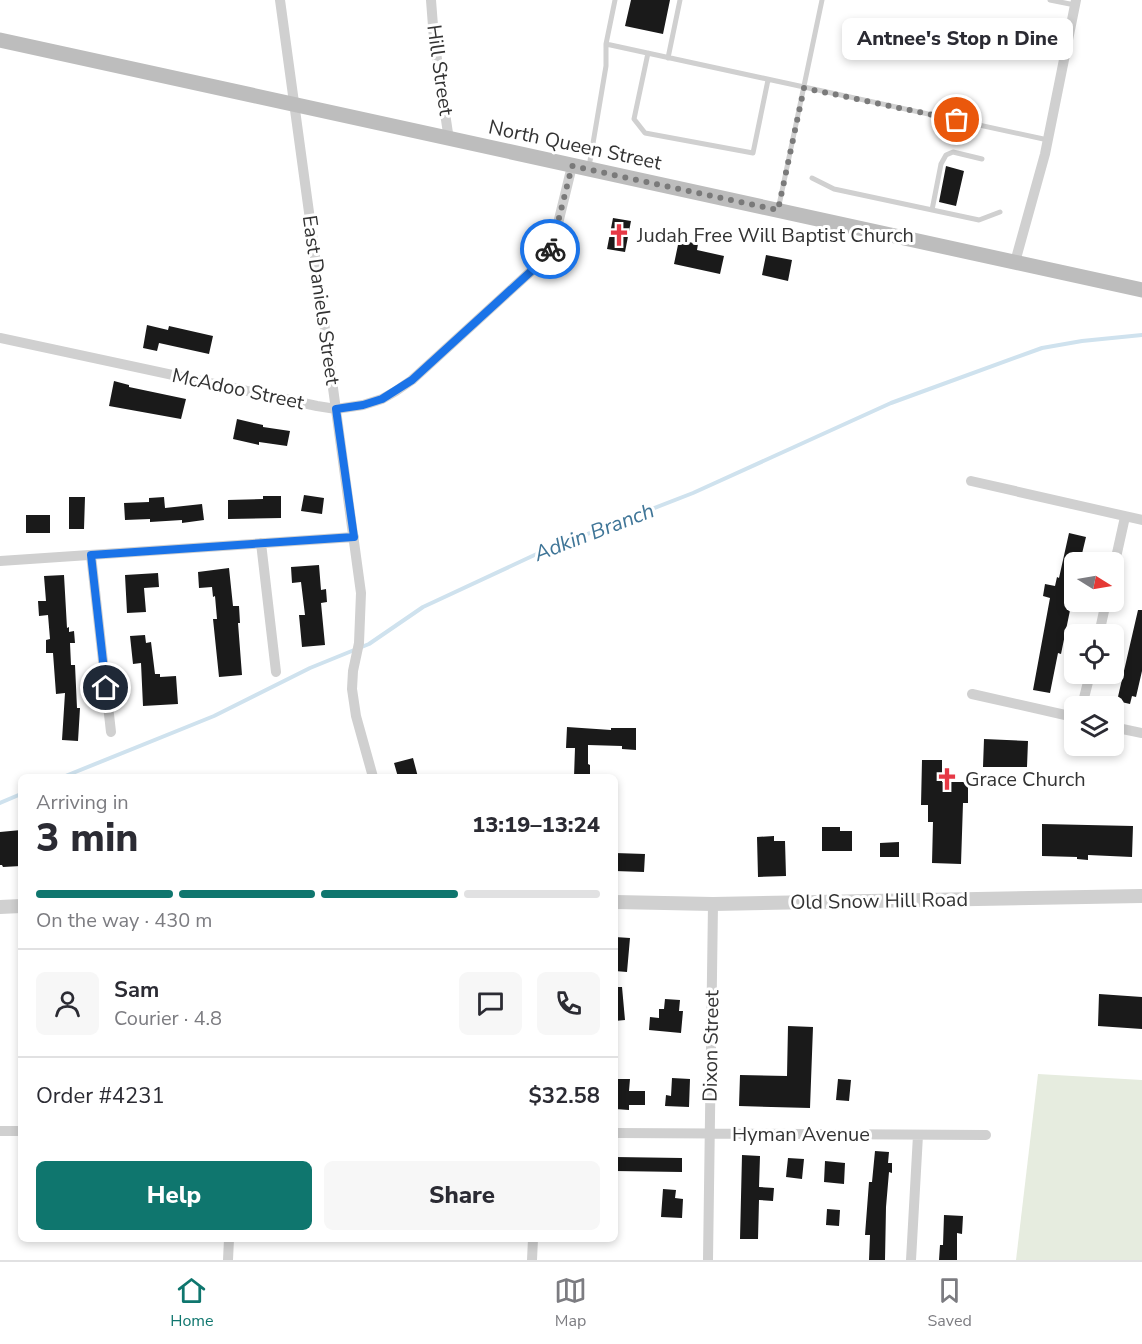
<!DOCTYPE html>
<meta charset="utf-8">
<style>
:root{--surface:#fff;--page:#f7f7f7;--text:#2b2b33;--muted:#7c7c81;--line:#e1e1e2;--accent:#0f766e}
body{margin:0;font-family:"Nunito Sans",sans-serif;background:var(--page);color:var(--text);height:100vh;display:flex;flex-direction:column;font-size:22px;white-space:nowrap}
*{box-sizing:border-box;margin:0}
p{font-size:20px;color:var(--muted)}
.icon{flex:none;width:33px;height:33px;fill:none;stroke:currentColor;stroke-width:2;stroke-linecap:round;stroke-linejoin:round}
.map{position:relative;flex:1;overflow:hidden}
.panel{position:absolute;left:18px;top:774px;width:600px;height:468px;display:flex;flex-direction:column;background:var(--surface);border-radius:9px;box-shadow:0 3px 9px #0003}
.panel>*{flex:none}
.needle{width:39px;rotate:101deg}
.tools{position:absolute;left:1064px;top:552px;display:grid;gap:12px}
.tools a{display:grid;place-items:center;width:60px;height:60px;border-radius:9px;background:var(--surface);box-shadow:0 3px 9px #0003;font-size:30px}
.pin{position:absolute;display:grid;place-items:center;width:51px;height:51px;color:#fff;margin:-26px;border:3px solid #fff;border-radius:50%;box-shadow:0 2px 6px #0007}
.courier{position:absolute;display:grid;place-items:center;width:60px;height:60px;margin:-30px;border:4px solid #1a73e8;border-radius:50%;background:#fff;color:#222;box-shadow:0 2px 8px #0007}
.bubble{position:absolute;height:42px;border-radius:9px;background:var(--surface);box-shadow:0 3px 9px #0003;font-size:20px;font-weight:800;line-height:42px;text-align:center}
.overview em{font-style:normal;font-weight:800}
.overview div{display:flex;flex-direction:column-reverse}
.overview{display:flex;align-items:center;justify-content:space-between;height:102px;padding:0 18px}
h1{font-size:39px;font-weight:800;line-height:45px}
.bar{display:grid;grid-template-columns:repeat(4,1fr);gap:9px 6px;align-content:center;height:72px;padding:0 18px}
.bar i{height:8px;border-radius:4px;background:var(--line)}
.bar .active{background:var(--accent)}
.bar p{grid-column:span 4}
.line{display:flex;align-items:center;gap:15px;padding:0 18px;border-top:2px solid var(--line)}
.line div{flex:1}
.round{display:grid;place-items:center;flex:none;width:63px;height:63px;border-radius:9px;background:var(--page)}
.primary-button{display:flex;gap:12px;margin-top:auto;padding:12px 18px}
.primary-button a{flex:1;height:69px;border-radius:9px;background:var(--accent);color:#fff;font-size:24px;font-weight:800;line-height:69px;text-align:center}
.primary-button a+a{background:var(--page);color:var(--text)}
.tab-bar{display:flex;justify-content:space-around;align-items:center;height:84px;border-top:2px solid var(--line);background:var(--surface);font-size:16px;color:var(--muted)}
.tab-bar a{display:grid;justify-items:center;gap:3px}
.tab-bar .active{color:var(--accent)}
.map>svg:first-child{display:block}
.green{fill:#e6ecdf}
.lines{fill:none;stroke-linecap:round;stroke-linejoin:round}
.stream{stroke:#cfe2ee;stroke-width:4}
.building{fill:#1a1a1a}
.service{stroke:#d0d0d0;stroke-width:5}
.minor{stroke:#d0d0d0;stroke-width:10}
.tertiary{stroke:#d0d0d0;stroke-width:14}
.secondary{stroke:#bdbdbd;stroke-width:15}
.done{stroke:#7a7a7a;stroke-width:6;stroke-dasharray:0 10.8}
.route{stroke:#1a73e8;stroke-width:8}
.labels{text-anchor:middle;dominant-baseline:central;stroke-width:6;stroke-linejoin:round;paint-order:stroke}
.street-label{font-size:20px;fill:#333;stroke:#fff}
.poi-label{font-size:20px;fill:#333;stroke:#fff;text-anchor:start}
.water-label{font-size:21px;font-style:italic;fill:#3f7597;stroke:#fff}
</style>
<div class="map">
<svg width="1142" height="1260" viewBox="0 0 1142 1260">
<rect width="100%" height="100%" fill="#fff"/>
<!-- green -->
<path class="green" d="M1038 1074 1142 1080V1260H1016Z"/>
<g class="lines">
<!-- stream -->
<path class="stream" d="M63 777 214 716 310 668 369 644 423 607 541 552 693 493 891 403 1042 348 1082 341 1142 335
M0 803 21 794"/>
</g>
<!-- building -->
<path class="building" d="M631 0H670L663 34 625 26Z
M946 166 964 171 956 206 939 202Z
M613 218 631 221 625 252 607 249Z
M679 240 698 244 697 250 724 256 720 274 674 264Z
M766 255 792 260 788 281 762 275Z
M147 325 168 330 169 326 213 336 209 354 159 343 157 351 143 348Z
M114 381 129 385V387L186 399 181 419 109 406Z
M237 419 263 425V427L290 431 287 446 259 442V445L233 439Z
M304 495 324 498 322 514 301 511Z
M263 496H281V518L228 519V500L263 499Z
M69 497H85L84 529H69Z
M164 497 165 508 202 504 204 520 182 523V520L150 522V519L125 520 124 503 149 502V498Z
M26 515H50V533H26Z
M1069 533 1086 537 1080 562H1074V591L1061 654 1058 653 1050 693 1033 690 1050 598 1043 596 1045 584 1055 586 1057 577 1059 578Z
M319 565 321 590 326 589 327 602 321 603 325 645 302 647 299 615H305L301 582 292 583 291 567Z
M229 568 233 606H239L240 623H238L242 675 219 677 213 619H217L215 596 213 597 212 587 199 588 198 572Z
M158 573 159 587 144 588 146 612 127 613 125 575Z
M64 575 67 628 69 627V632L74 631 75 643H70L71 665H75L77 708H80L78 741 62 740 65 693 56 694 53 653H46V640L50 639 48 615 39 616 38 601H46L44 576Z
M1138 610H1142V671L1136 697 1132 696 1130 704 1117 701Z
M145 635 146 643 151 642 155 674H160V677L176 676 178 704 143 706 141 663 133 664 130 636Z
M567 727 611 730V728H636V750L622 749V746L588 745V764L590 765V777H574L575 748H566Z
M984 739 1028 741 1027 767H983Z
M413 758 418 777H398L394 763Z
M922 760H942V782H968V803H963L961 864 932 863 933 822H928V805H921Z
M1042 824 1133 826 1132 857 1088 855V860L1077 859V857L1042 856Z
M822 827H840V831H852V851H822Z
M21 830V866L3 867 2 865H0V832Z
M774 836V841H785L786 876 758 877 757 837Z
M899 842V857H880V843Z
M615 853 645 854 644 872 615 871Z
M615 937 630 938 627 972 615 971Z
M615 987H622L625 1020 615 1021Z
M1099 994 1142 997V1029L1098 1026Z
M665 999 680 1000 679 1011H683L681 1033 649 1030 650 1017 659 1018V1009H664Z
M788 1026 813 1027 810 1108 739 1106 740 1075 787 1076Z
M672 1078 690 1079 689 1107 665 1106 666 1095 671 1096Z
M615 1079H630L629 1091H645V1105H629V1110L615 1109Z
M838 1079 851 1080 849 1101 836 1100Z
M875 1151 889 1152 888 1163H892V1173L889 1172 886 1207 885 1260H869L870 1235H865L869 1182H872Z
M742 1155 760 1156 759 1187 774 1188 773 1201 759 1200 758 1239H740Z
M615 1157 682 1158V1172L615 1171Z
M788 1158 804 1159 802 1179 786 1177Z
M825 1161 845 1163 844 1184 824 1182Z
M663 1189 676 1190 675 1198 683 1199 682 1218 661 1217Z
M827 1209 840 1210 839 1226 826 1225Z
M944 1215 963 1216 962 1234 957 1233V1260H939L940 1245H943Z"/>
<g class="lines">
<!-- service -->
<path class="service" d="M1050 0 1075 5
M606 44 1048 140
M648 53 634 119 645 133 753 153 768 80
M668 58 680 0
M589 167 606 66V44L615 0
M812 178 834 189 979 220 1000 212
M778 210 822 0
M932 210 941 164 946 155 953 152 982 159"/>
<!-- minor -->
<path class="minor" d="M280 0 361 593 359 643 353 671 352 689 356 716 373 777
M431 0 434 39 449 140
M1015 262 1045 154 1076 0
M0 338 317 406 336 409 363 405 382 399 396 391 412 380 539 264 553 244 572 166
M971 481 1142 520
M261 543 276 672
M91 555 111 732
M0 561 354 537
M1113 571 1125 517
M1099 634 1106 602
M972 694 1074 717
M1082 706 1090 674
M1113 727 1142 733
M0 1131H21
M615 1133 986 1135
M228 1260 229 1239
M532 1260 533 1239
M708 1260 713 904
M911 1260 918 1135"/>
<!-- tertiary -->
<path class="tertiary" d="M615 902 713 904 1142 896
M0 907 21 906"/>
<!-- secondary -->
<path class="secondary" d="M0 40 1142 290"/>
</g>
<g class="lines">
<!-- done -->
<path class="done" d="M550 249 556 230 572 166 778 210 804 88 957 120"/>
<!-- route -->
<path class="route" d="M106 688 91 555 354 537 336 409 363 405 382 399 412 380 539 264 550 249"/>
</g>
<!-- icons -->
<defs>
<g id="church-bare" transform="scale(1.8)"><path d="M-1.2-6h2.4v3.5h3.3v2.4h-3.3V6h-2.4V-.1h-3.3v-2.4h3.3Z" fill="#e63946" stroke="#fff" stroke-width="2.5" paint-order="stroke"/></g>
</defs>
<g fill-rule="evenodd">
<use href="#church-bare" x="619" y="235"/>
<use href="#church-bare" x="947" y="779"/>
</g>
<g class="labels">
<!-- street labels -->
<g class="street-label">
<text transform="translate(440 70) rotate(82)">Hill Street</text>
<text transform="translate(575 145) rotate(12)">North Queen Street</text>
<text transform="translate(321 300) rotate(82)">East Daniels Street</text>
<text transform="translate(238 389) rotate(12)">McAdoo Street</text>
<text transform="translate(879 901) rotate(-1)">Old Snow Hill Road</text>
<text transform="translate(711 1046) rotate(-89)">Dixon Street</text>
<text x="801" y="1134">Hyman Avenue</text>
</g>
<!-- poi labels -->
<g class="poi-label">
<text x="637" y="235">Judah Free Will Baptist Church</text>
<text x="965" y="779">Grace Church</text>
</g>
<!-- water labels -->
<g class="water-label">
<text transform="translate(594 532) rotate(-21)">Adkin Branch</text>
</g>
</g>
</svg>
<div class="tools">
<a><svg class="needle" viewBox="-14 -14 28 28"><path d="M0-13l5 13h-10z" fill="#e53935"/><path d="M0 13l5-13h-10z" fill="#7c7c81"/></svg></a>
<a><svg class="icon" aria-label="locate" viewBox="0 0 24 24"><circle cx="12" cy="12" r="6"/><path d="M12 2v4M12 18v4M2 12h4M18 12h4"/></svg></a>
<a><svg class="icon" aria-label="layers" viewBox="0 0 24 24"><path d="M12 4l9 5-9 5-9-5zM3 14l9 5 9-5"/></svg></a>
</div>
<div class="pin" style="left:957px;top:120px;background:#ea580c"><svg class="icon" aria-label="bag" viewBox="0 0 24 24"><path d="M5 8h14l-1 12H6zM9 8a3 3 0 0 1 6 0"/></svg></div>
<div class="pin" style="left:106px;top:688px;background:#1f2937"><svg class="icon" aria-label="home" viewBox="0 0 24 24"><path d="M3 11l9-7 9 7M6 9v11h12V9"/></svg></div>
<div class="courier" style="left:550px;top:249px"><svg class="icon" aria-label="bike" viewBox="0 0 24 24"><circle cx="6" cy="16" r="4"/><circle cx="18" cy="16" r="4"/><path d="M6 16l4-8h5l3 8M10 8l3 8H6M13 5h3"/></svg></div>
<div class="bubble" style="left:842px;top:18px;width:231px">Antnee's Stop n Dine</div>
<section class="panel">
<div class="overview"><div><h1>3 min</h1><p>Arriving in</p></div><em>13:19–13:24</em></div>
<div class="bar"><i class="active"></i><i class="active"></i><i class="active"></i><i></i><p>On the way · 430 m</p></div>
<div class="line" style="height:108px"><a class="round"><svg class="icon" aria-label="person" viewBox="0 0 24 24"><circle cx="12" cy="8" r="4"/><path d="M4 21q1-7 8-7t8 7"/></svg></a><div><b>Sam</b><p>Courier · 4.8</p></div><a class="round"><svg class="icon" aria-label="chat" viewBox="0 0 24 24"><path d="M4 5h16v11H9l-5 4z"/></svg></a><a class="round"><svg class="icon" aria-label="phone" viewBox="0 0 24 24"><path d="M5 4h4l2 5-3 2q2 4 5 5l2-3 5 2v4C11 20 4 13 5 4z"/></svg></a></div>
<div class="line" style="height:78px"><div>Order #4231</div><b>$32.58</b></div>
<div class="primary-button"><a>Help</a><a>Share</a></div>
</section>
</div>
<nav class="tab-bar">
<a class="active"><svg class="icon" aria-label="home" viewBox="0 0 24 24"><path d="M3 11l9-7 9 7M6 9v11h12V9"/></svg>Home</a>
<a><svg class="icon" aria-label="map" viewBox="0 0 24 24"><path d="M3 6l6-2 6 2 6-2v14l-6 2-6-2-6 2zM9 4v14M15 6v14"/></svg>Map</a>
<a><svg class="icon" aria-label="saved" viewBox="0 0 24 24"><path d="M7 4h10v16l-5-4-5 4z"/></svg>Saved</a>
</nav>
